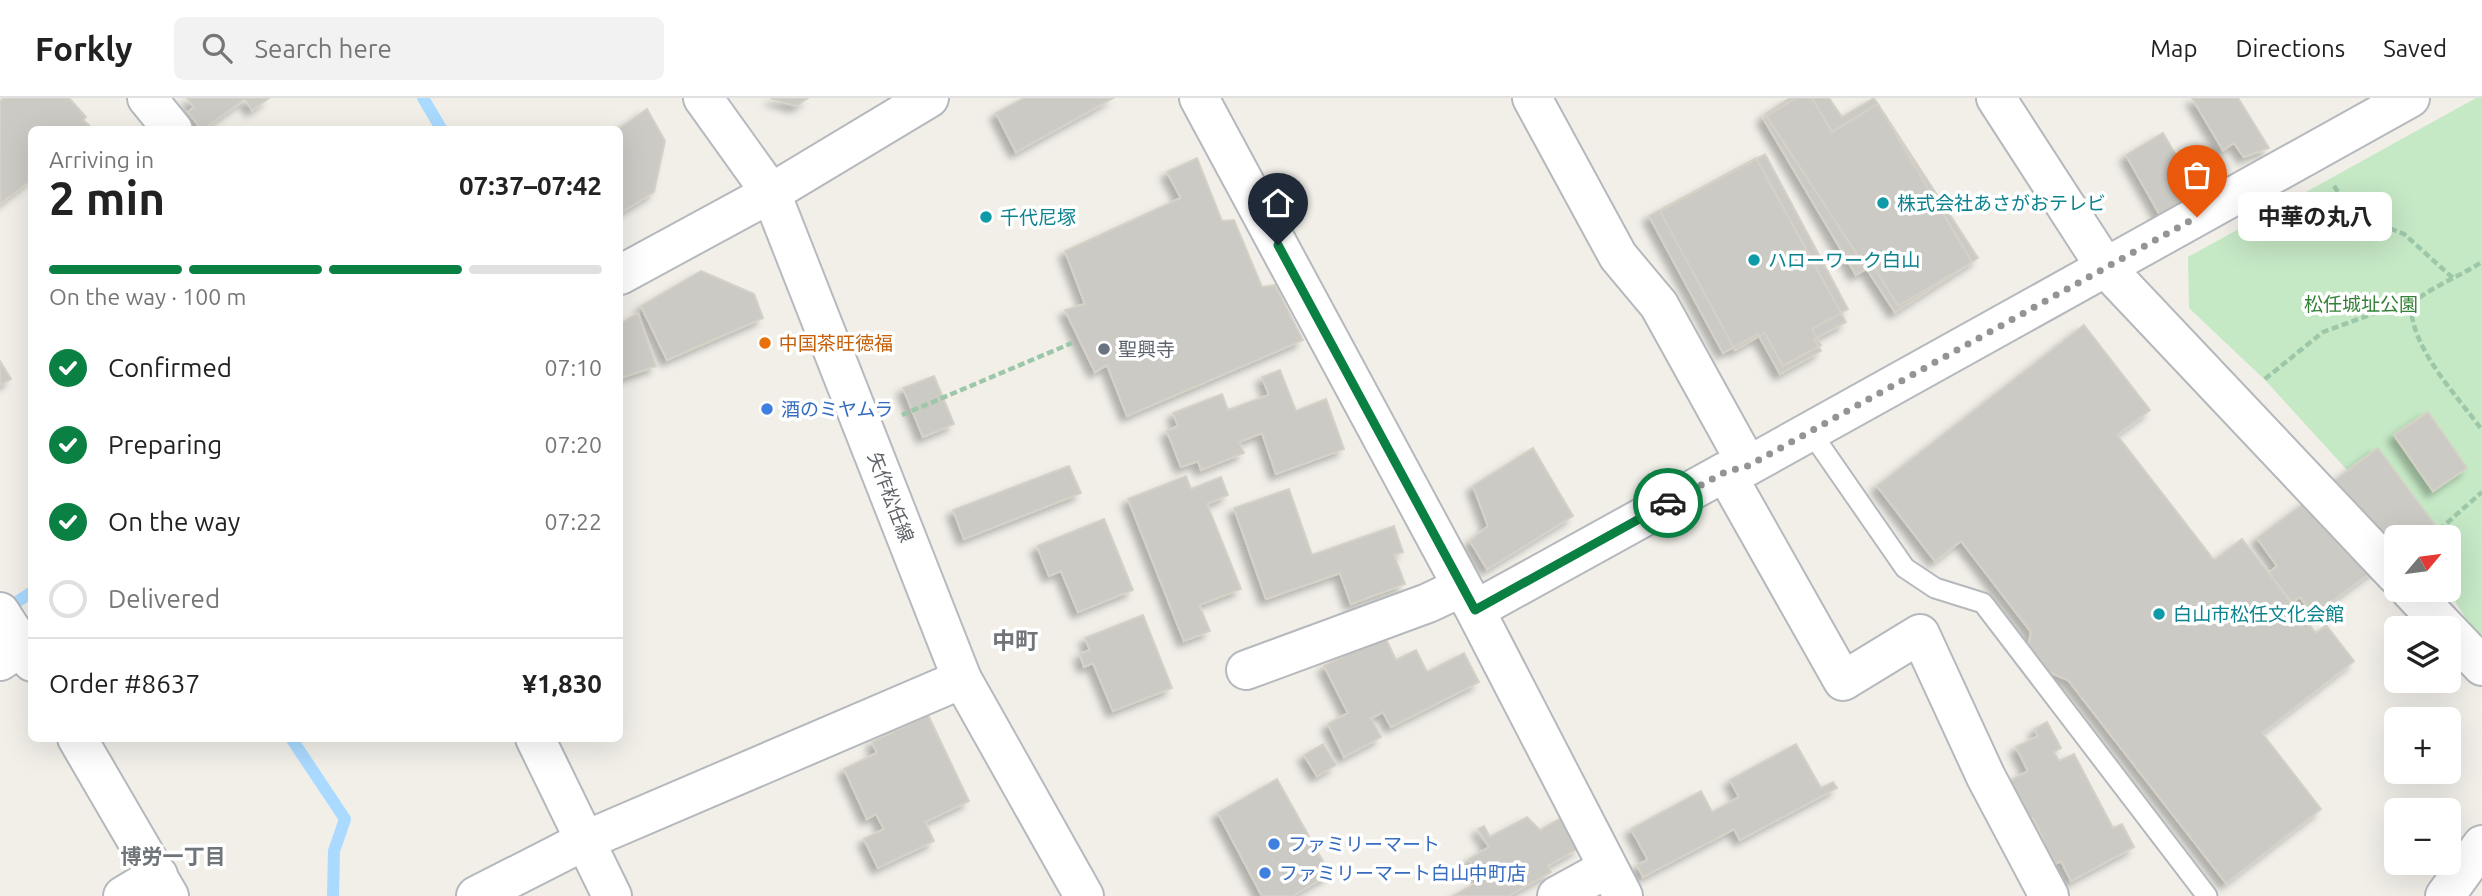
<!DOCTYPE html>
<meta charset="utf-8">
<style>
:root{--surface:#fff;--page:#f2f2f2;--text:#222;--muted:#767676;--line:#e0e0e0;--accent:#0b8043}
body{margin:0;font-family:Ubuntu,"Noto Sans JP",sans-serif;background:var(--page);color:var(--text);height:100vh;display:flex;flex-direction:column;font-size:26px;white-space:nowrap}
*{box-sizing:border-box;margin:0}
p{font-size:23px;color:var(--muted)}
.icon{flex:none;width:38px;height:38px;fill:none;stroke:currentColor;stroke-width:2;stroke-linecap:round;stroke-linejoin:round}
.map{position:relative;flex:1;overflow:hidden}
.details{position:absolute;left:28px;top:28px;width:595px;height:616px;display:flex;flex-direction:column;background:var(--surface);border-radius:10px;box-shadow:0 7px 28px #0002}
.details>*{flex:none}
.needle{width:46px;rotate:61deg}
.controls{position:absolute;left:2384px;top:427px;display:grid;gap:14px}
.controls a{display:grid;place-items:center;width:77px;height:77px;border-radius:10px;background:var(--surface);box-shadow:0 7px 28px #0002;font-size:35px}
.pin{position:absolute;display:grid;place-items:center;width:60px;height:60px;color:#fff;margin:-72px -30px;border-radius:50% 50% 50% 0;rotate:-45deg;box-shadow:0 0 7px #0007}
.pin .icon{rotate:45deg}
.courier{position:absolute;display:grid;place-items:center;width:70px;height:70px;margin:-35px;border:5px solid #0b8043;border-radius:50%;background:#fff;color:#222;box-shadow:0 2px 9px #0007}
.bubble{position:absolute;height:49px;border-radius:10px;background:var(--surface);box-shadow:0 7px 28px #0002;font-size:23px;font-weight:700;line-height:49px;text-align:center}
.summary em{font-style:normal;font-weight:700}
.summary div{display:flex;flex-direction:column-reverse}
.summary{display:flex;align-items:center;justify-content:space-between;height:119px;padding:0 21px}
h1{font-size:46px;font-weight:700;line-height:52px}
.bar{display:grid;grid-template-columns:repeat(4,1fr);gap:10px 7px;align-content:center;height:84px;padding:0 21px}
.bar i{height:9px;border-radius:5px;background:var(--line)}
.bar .on{background:var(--accent)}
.bar p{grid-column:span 4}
.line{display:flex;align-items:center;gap:18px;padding:0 21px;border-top:2px solid var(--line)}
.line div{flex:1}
ol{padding:0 21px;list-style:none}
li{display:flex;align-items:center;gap:21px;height:77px}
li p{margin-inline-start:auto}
li .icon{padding:7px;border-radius:50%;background:var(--accent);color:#fff;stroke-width:4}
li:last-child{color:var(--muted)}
li i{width:38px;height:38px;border:4px solid var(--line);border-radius:50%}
header{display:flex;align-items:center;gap:42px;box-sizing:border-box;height:98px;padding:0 35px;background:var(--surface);border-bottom:2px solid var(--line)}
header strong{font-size:33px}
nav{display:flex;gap:38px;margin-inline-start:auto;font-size:24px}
.search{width:490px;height:63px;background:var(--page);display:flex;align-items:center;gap:18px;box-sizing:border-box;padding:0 24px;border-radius:10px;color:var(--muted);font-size:26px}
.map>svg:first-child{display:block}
.green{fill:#c5e8c5}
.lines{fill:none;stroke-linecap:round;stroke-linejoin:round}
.stream{stroke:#aadaff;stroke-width:12}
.building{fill:#cccac5;stroke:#d6d1c6;stroke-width:2;filter:url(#shadow)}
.service-casing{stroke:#b5b8bc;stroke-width:23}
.minor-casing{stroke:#b5b8bc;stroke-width:42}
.tertiary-casing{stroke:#b5b8bc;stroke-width:42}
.secondary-casing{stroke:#b6babf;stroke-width:42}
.path{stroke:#9cc7a9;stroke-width:4.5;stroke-dasharray:7 3.5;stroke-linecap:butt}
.service{stroke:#fff;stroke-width:19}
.minor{stroke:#fff;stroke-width:38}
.tertiary{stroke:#fff;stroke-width:38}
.secondary{stroke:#fff;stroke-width:38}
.done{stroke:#929495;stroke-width:7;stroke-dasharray:0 12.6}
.route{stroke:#0b8043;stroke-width:9}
.culture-dot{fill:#0f9aa8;stroke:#fff;stroke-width:2.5}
.food-dot{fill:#e8710a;stroke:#fff;stroke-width:2.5}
.worship-dot{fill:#6b7280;stroke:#fff;stroke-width:2.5}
.shop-dot{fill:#3f7fe0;stroke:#fff;stroke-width:2.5}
.labels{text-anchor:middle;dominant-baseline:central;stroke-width:7;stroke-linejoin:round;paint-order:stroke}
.culture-label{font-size:19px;fill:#0d838f;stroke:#fff;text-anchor:start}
.park-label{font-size:19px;fill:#348238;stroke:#fff}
.food-label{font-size:19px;fill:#c56008;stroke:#fff;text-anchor:start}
.worship-label{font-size:19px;fill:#5b616d;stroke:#fff;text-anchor:start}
.shop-label{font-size:19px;fill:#366cbe;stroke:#fff;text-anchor:start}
.street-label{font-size:19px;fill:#5f6368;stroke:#fff}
.neighbourhood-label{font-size:21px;font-weight:bold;fill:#70757a;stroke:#fff}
.quarter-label{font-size:23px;font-weight:bold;fill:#70757a;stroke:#fff}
</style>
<header>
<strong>Forkly</strong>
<div class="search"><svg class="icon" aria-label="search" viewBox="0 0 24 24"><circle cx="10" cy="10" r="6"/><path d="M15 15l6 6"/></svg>Search here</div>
<nav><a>Map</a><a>Directions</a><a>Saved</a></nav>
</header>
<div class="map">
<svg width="2482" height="798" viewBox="0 0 2482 798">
<defs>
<filter id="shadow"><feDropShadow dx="-6" dy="6" stdDeviation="3.5" flood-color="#0004"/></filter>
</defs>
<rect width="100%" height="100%" fill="#f1efe8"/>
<!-- green -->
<path class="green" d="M2476 0H2482V546L2448 492V439H2408L2265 282 2189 210 2188 159Z"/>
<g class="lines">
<!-- stream -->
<path class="stream" d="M423 0 442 32
M3 513 32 494
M291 640 345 721 334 753 333 798"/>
</g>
<!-- building -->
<path class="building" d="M4 0H69L86 19 83 22 91 29 32 32V81L0 106V3Z
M187 0H269L252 12 245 1 202 32 188 14 194 9Z
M770 0H808L796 8Z
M1024 0H1113L1016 54 996 15Z
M1790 0H1829L1842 19 1874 0 1978 160 1895 214 1765 16Z
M1796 0H1812L1832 34 1878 6 1972 164 1898 208 1873 167 1856 177 1763 20Z
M2192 0H2238L2269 50 2244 59 2234 45 2223 52Z
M647 11 665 43 654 94 620 115V32H617Z
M2163 35 2199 97 2161 119 2126 57Z
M1765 56 1848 211 1812 231 1821 247 1783 268 1765 235 1735 252 1660 113Z
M1197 60 1222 123 1234 122 1262 189 1275 187 1303 242 1127 318 1107 267 1095 274 1065 212 1085 206 1065 153 1181 100 1167 74Z
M1756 60 1846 224 1814 241 1821 253 1780 276 1758 236 1723 255 1649 118Z
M701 173 754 196 763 220 667 262 641 208Z
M638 215 656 268 620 280V226Z
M2084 227 2150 312 2117 337 2214 462 2242 441 2316 535 2326 527 2354 563 2262 635 2321 711 2226 785 2068 582 2044 572 2028 551 2031 534 1961 443 1935 463 1877 388Z
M0 263 11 281 0 287Z
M1280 272 1296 313 1326 301 1344 351 1276 376 1262 335 1239 344 1244 355 1201 372 1198 363 1181 369 1167 333 1178 328 1173 315 1222 296 1228 312 1269 297 1262 279Z
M934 278 954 326 923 339 903 290Z
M2428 314 2467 370 2433 393 2394 337Z
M1533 350 1573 418 1487 471 1470 443 1488 428 1473 388Z
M2378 350 2435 427 2419 439H2396V456L2313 517 2300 499 2291 505 2269 475 2277 468 2257 440Z
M1069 368 1081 395 964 441 953 412Z
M1186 378 1191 391 1221 379 1228 397 1207 406 1241 491 1199 507 1210 533 1184 543 1128 401Z
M1289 391 1312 457 1394 428 1403 454 1394 457 1405 486 1351 506 1340 475 1266 501 1234 410Z
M1104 421 1133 492 1078 514 1061 473 1049 478 1037 448Z
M1143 517 1172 590 1113 613 1093 565 1084 569 1080 556 1090 552 1085 540Z
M1384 537 1396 562 1416 552 1427 574 1464 555 1479 584 1391 629 1383 614 1371 620 1381 639 1344 659 1328 626 1348 615 1324 568Z
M928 617 969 703 925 724 934 743 878 770 864 741 884 731 876 716 867 721 844 671 877 655 872 644Z
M2047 624 2061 650 2054 654 2059 663 2074 656 2113 730 2122 726 2134 749 2071 783 2061 763 2051 768 2039 745 2044 742 2033 720 2026 723 2006 685 2028 673 2016 649 2038 638 2035 631Z
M1323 646 1336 667 1317 678 1304 657Z
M1796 646 1821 690 1833 684 1837 690 1740 742 1734 731 1643 779 1637 767 1648 762 1631 731 1701 693 1712 714 1739 699 1730 682Z
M1277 681 1330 776 1292 798H1262L1218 715Z
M1527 719 1540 732 1561 720 1579 750 1548 768 1551 774 1508 798H1453L1481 782 1469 761 1489 749 1478 731 1484 728 1490 739Z"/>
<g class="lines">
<!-- service casing -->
<g class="service-casing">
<path id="service" d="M1810 333 1905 470 1935 490 1983 505 2207 798"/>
</g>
<!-- minor casing -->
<g class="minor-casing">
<path id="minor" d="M147 0 173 32
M1199 0 1475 512 1623 798
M1532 0 1618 158 1659 207 1748 368
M1996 0 2106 170 2396 477
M1725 374 1843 583 1920 536 1986 679 2049 798
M2410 492 2446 530
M1475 512 1725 374 1748 368 2410 0
M0 514 32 564
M2448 532 2482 568
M1246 572 1428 505 1462 489
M77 640 169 798
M535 640 612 798
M123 798 158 777
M476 798 584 743 962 581
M1557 798 1608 770"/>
</g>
<!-- tertiary casing -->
<g class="tertiary-casing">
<path id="tertiary" d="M620 177 771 95 929 0
M0 563 32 542"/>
</g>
<!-- secondary casing -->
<g class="secondary-casing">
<path id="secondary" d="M703 0 771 95 962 581 1084 798
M2445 798 2482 747"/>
</g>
<!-- path -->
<path class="path" d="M2334 88 2352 115 2404 136 2454 181
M2411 206C2433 188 2458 179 2482 164
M2265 281 2323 234 2389 210 2411 206C2410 249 2457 298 2482 332
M902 317 1072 245
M2431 439 2482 394"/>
<!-- service -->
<use href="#service" class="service"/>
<!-- minor -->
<use href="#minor" class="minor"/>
<!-- tertiary -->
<use href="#tertiary" class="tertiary"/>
<!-- secondary -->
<use href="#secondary" class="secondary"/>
</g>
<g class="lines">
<!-- done -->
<path class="done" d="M1668 405 1725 374 1748 368 2197 119"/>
<!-- route -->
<path class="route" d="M1278 147 1475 512 1668 405"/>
</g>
<!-- markers -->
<g class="culture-dot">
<circle cx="1883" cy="105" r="7"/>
<circle cx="986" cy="119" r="7"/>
<circle cx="1754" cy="162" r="7"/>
<circle cx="2159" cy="516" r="7"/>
</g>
<circle class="food-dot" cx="765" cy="245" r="7"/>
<circle class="worship-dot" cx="1104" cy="251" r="7"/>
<g class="shop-dot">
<circle cx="767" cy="311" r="7"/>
<circle cx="1274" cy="746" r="7"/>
<circle cx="1265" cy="775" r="7"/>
</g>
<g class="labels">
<!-- culture labels -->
<g class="culture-label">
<text x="1897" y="105">株式会社あさがおテレビ</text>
<text x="1000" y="119">千代尼塚</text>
<text x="1768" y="162">ハローワーク白山</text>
<text x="2173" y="516">白山市松任文化会館</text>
</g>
<!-- park labels -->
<g class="park-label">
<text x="2361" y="206">松任城址公園</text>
</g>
<!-- food labels -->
<g class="food-label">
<text x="779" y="245">中国茶旺徳福</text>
</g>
<!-- worship labels -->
<g class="worship-label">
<text x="1118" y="251">聖興寺</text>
</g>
<!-- shop labels -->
<g class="shop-label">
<text x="781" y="311">酒のミヤムラ</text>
<text x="1288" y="746">ファミリーマート</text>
<text x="1279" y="775">ファミリーマート白山中町店</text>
</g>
<!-- street labels -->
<g class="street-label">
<text transform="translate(891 399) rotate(69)">矢作松任線</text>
</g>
<!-- neighbourhood labels -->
<g class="neighbourhood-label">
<text x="173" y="758">博労一丁目</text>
</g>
<!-- quarter labels -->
<g class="quarter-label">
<text x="1015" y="542">中町</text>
</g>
</g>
</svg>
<div class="controls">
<a><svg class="needle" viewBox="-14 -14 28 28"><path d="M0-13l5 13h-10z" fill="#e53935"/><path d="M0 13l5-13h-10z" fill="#767676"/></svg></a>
<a><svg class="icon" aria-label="layers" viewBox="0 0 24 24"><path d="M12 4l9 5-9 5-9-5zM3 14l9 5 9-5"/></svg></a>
<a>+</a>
<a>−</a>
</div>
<div class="pin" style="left:2197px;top:119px;background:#ea580c"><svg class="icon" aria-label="bag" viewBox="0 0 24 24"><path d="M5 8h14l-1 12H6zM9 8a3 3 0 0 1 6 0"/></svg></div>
<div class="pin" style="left:1278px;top:147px;background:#1f2937"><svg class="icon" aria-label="home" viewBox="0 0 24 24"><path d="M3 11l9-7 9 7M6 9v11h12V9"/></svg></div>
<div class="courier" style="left:1668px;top:405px"><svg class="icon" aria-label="car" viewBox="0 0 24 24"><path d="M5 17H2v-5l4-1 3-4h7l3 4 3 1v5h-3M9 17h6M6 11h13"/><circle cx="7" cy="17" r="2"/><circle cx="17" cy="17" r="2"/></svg></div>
<div class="bubble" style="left:2238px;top:94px;width:154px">中華の丸八</div>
<section class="details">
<div class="summary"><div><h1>2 min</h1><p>Arriving in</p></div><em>07:37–07:42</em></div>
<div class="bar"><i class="on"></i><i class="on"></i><i class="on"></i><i></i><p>On the way · 100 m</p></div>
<ol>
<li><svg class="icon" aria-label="check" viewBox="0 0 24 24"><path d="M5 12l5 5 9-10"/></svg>Confirmed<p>07:10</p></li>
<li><svg class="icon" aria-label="check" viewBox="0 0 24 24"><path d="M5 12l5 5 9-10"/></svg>Preparing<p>07:20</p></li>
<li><svg class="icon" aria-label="check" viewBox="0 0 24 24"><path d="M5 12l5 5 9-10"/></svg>On the way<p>07:22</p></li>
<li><i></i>Delivered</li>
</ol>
<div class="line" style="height:91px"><div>Order #8637</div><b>¥1,830</b></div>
</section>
</div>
